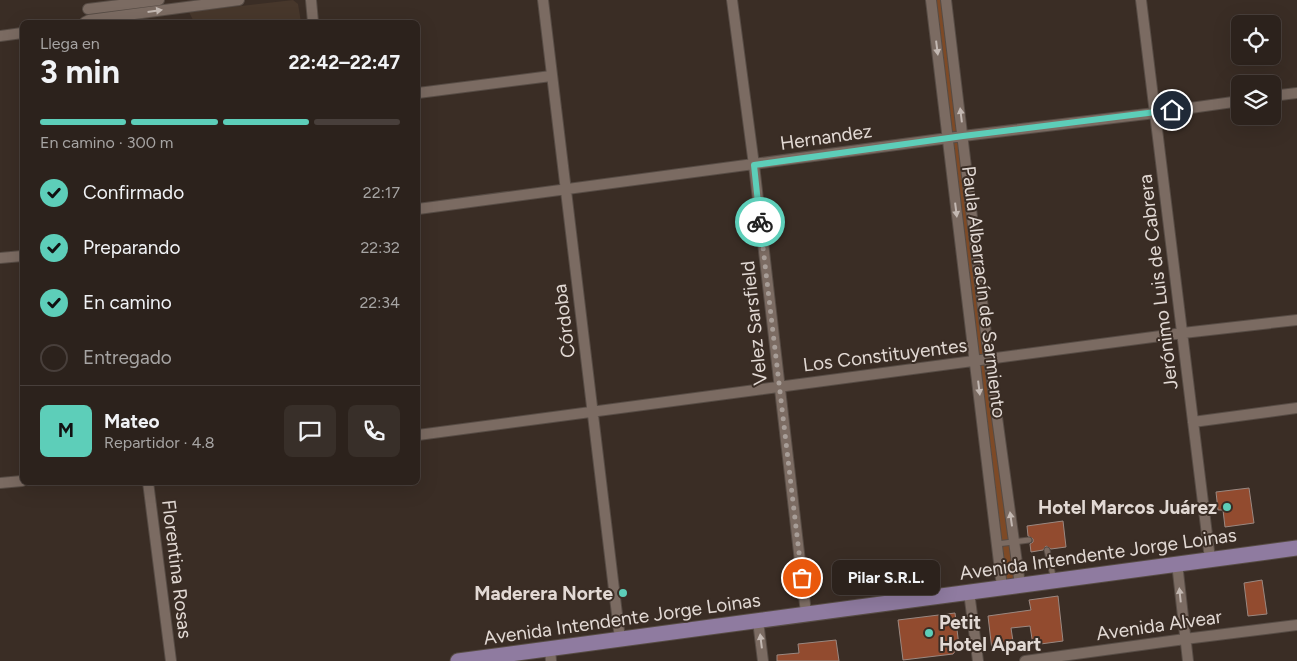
<!DOCTYPE html>
<html lang="es">
<meta charset="utf-8">
<style>
:root{--surface:#2c221c;--page:#382f29;--text:#f1f3f6;--muted:#a6a4a3;--line:#483f3b;--accent:#5dceb9}
body{margin:0;font-family:Figtree,sans-serif;background:var(--page);color:var(--text);height:100vh;display:flex;flex-direction:column;font-size:19px;white-space:nowrap}
*{box-sizing:border-box;margin:0}
p{font-size:16px;color:var(--muted)}
.icon{flex:none;width:28px;height:28px;fill:none;stroke:currentColor;stroke-width:2;stroke-linecap:round;stroke-linejoin:round}
.map{position:relative;flex:1;overflow:hidden}
.sheet{position:absolute;left:20px;top:20px;width:400px;height:465px;display:flex;flex-direction:column;background:var(--surface);border-radius:8px;box-shadow:0 5px 20px #0002,0 0 0 1px var(--line)}
.sheet>*{flex:none}
.controls{position:absolute;left:1231px;top:15px;display:grid;gap:10px}
.controls a{display:grid;place-items:center;width:50px;height:50px;border-radius:8px;background:var(--surface);box-shadow:0 5px 20px #0002,0 0 0 1px var(--line);font-size:25px}
.pin{position:absolute;display:grid;place-items:center;width:42px;height:42px;color:#fff;margin:-21px;border:2px solid #fff;border-radius:50%;box-shadow:0 1px 5px #0007}
.courier{position:absolute;display:grid;place-items:center;width:50px;height:50px;margin:-25px;border:4px solid #5dceb9;border-radius:50%;background:#fff;color:#222;box-shadow:0 1px 6px #0007}
.bubble{position:absolute;height:35px;border-radius:8px;background:var(--surface);box-shadow:0 5px 20px #0002,0 0 0 1px var(--line);font-size:16px;font-weight:700;line-height:35px;text-align:center}
.overview em{font-style:normal;font-weight:700}
.overview div{display:flex;flex-direction:column-reverse}
.overview{display:flex;align-items:center;justify-content:space-between;height:85px;padding:0 20px}
h1{font-size:32px;font-weight:700;line-height:38px}
.bar{display:grid;grid-template-columns:repeat(4,1fr);gap:8px 5px;align-content:center;height:60px;padding:0 20px}
.bar i{height:6px;border-radius:4px;background:var(--line)}
.bar .selected{background:var(--accent)}
.bar p{grid-column:span 4}
.line{display:flex;align-items:center;gap:12px;padding:0 20px;border-top:1px solid var(--line)}
.line div{flex:1}
.round{display:grid;place-items:center;flex:none;width:52px;height:52px;border-radius:8px;background:var(--page)}
ol{padding:0 20px;list-style:none}
li{display:flex;align-items:center;gap:15px;height:55px}
li p{margin-inline-start:auto}
li .icon{padding:5px;border-radius:50%;background:var(--accent);color:#111;stroke-width:4}
li:last-child{color:var(--muted)}
li i{width:28px;height:28px;border:2px solid var(--line);border-radius:50%}
.map>svg:first-child{display:block}
.education{fill:#47372b}
.green{fill:#7e4a26}
.building{fill:#924b2f;stroke:#9a8881}
.lines{fill:none;stroke-linecap:round;stroke-linejoin:round}
.service-casing{stroke:#574c45;stroke-width:7}
.minor-casing{stroke:#574c45;stroke-width:12}
.primary-casing{stroke:#574c45;stroke-width:17}
.service{stroke:#7b6b62;stroke-width:5}
.minor{stroke:#7b6b62;stroke-width:10}
.primary{stroke:#8f7ba0;stroke-width:15}
.oneway{fill:#c3b8b2}
.done{stroke:#a79d97;stroke-width:5;stroke-dasharray:0 9}
.route{stroke:#5dceb9;stroke-width:6}
.poi-dot{fill:#5dceb9;stroke:#3a2d25;stroke-width:2}
.labels{text-anchor:middle;dominant-baseline:central;stroke-width:4;stroke-linejoin:round;paint-order:stroke}
.street-label{font-size:19px;fill:#e2d9d4;stroke:#3a2d25}
.poi-label{font-size:19px;font-weight:bold;fill:#e2d9d4;stroke:#3a2d25;text-anchor:end}
</style>
<div class="map">
<svg width="1297" height="661" viewBox="0 0 1297 661">
<rect width="100%" height="100%" fill="#3a2d25"/>
<!-- education -->
<path class="education" d="M293 0 298 4 301 22H194L189 12Z"/>
<!-- green -->
<path class="green" d="M931 0H946L1020 585 1002 587Z"/>
<!-- building -->
<path class="building" d="M1249 488 1254 523 1225 527 1223 510H1218L1216 492Z
M1063 521 1066 547 1051 549 1046 546 1043 550 1031 552 1030 544 1033 542V539L1028 536 1027 526Z
M1262 580 1267 614 1248 616 1244 583Z
M1058 596 1063 641 1033 645 1030 626 1011 628 1014 648 992 650 988 616 1031 610 1029 600Z
M955 613 959 646 953 654 903 660 898 620Z
M836 640 839 661H777V655L799 653 798 644Z"/>
<g class="lines">
<!-- service casing -->
<g class="service-casing">
<path id="service" d="M997 544 1029 540
M1047 550 1054 580"/>
</g>
<!-- minor casing -->
<g class="minor-casing">
<path id="minor" d="M311 0 313 22
M543 0 620 639
M732 0 754 165 806 613
M931 0 1002 587
M946 0 989 359 1020 585
M1141 0 1210 559
M88 9 159 0
M85 22 89 20 239 0
M0 36 22 33
M418 93 551 76
M1272 96 1297 93
M418 209 963 136 1155 113 1240 101
M0 258 22 256
M1193 422 1297 408
M418 435 1183 333 1297 320
M148 482 171 661
M0 483 22 481
M1177 563 1188 661
M969 592 978 661
M758 621 763 661
M550 648 551 661
M1025 661 1185 639 1297 625"/>
</g>
<!-- primary casing -->
<g class="primary-casing">
<path id="primary" d="M458 661 1297 548"/>
</g>
<!-- service -->
<use href="#service" class="service"/>
<!-- minor -->
<use href="#minor" class="minor"/>
<!-- primary -->
<use href="#primary" class="primary"/>
</g>
<!-- one-way arrows -->
<defs><path id="oneway-solid" d="M-6-.8H1V-3.2L6.5 0L1 3.2V.8H-6Z" transform="scale(1.25)"/></defs>
<g class="oneway">
<use href="#oneway-solid" transform="translate(155 11) rotate(-8)"/>
<use href="#oneway-solid" transform="translate(937 48) rotate(83)"/>
<use href="#oneway-solid" transform="translate(961 115) rotate(-97)"/>
<use href="#oneway-solid" transform="translate(956 210) rotate(83)"/>
<use href="#oneway-solid" transform="translate(979 388) rotate(83)"/>
<use href="#oneway-solid" transform="translate(1011 519) rotate(-98)"/>
<use href="#oneway-solid" transform="translate(1180 595) rotate(-96)"/>
<use href="#oneway-solid" transform="translate(761 641) rotate(-97)"/>
</g>
<g class="lines">
<!-- done -->
<path class="done" d="M760 222 802 578"/>
<!-- route -->
<path class="route" d="M760 222 754 165 963 136 1172 110"/>
</g>
<!-- markers -->
<g class="poi-dot">
<circle cx="1227" cy="507" r="5"/>
<circle cx="623" cy="593" r="5"/>
<circle cx="929" cy="633" r="5"/>
</g>
<g class="labels">
<!-- street labels -->
<g class="street-label">
<text transform="translate(826 137) rotate(-8)">Hernandez</text>
<text transform="translate(1158 282) rotate(-97)">Jerónimo Luis de Cabrera</text>
<text transform="translate(984 292) rotate(83)">Paula Albarracín de Sarmiento</text>
<text transform="translate(564 321) rotate(-97)">Córdoba</text>
<text transform="translate(754 323) rotate(-96)">Velez Sarsfield</text>
<text transform="translate(885 355) rotate(-7)">Los Constituyentes</text>
<text transform="translate(1098 554) rotate(-8)">Avenida Intendente Jorge Loinas</text>
<text transform="translate(177 569) rotate(83)">Florentina Rosas</text>
<text transform="translate(622 619) rotate(-8)">Avenida Intendente Jorge Loinas</text>
<text transform="translate(1159 625) rotate(-8)">Avenida Alvear</text>
</g>
<!-- poi labels -->
<g class="poi-label">
<text x="1217" y="507">Hotel Marcos Juárez</text>
<text x="613" y="593">Maderera Norte</text>
<text x="939" y="622" text-anchor="start">Petit<tspan x="939" dy="22">Hotel Apart</tspan></text>
</g>
</g>
</svg>
<div class="controls">
<a><svg class="icon" aria-label="locate" viewBox="0 0 24 24"><circle cx="12" cy="12" r="6"/><path d="M12 2v4M12 18v4M2 12h4M18 12h4"/></svg></a>
<a><svg class="icon" aria-label="layers" viewBox="0 0 24 24"><path d="M12 4l9 5-9 5-9-5zM3 14l9 5 9-5"/></svg></a>
</div>
<div class="pin" style="left:802px;top:578px;background:#ea580c"><svg class="icon" aria-label="bag" viewBox="0 0 24 24"><path d="M5 8h14l-1 12H6zM9 8a3 3 0 0 1 6 0"/></svg></div>
<div class="pin" style="left:1172px;top:110px;background:#1f2937"><svg class="icon" aria-label="home" viewBox="0 0 24 24"><path d="M3 11l9-7 9 7M6 9v11h12V9"/></svg></div>
<div class="courier" style="left:760px;top:222px"><svg class="icon" aria-label="bike" viewBox="0 0 24 24"><circle cx="6" cy="16" r="4"/><circle cx="18" cy="16" r="4"/><path d="M6 16l4-8h5l3 8M10 8l3 8H6M13 5h3"/></svg></div>
<div class="bubble" style="left:832px;top:560px;width:108px">Pilar S.R.L.</div>
<section class="sheet">
<div class="overview"><div><h1>3 min</h1><p>Llega en</p></div><em>22:42–22:47</em></div>
<div class="bar"><i class="selected"></i><i class="selected"></i><i class="selected"></i><i></i><p>En camino · 300 m</p></div>
<ol>
<li><svg class="icon" aria-label="check" viewBox="0 0 24 24"><path d="M5 12l5 5 9-10"/></svg>Confirmado<p>22:17</p></li>
<li><svg class="icon" aria-label="check" viewBox="0 0 24 24"><path d="M5 12l5 5 9-10"/></svg>Preparando<p>22:32</p></li>
<li><svg class="icon" aria-label="check" viewBox="0 0 24 24"><path d="M5 12l5 5 9-10"/></svg>En camino<p>22:34</p></li>
<li><i></i>Entregado</li>
</ol>
<div class="line" style="height:90px"><b class="round" style="background:var(--accent);color:#111">M</b><div><b>Mateo</b><p>Repartidor · 4.8</p></div><a class="round"><svg class="icon" aria-label="chat" viewBox="0 0 24 24"><path d="M4 5h16v11H9l-5 4z"/></svg></a><a class="round"><svg class="icon" aria-label="phone" viewBox="0 0 24 24"><path d="M5 4h4l2 5-3 2q2 4 5 5l2-3 5 2v4C11 20 4 13 5 4z"/></svg></a></div>
</section>
</div>
